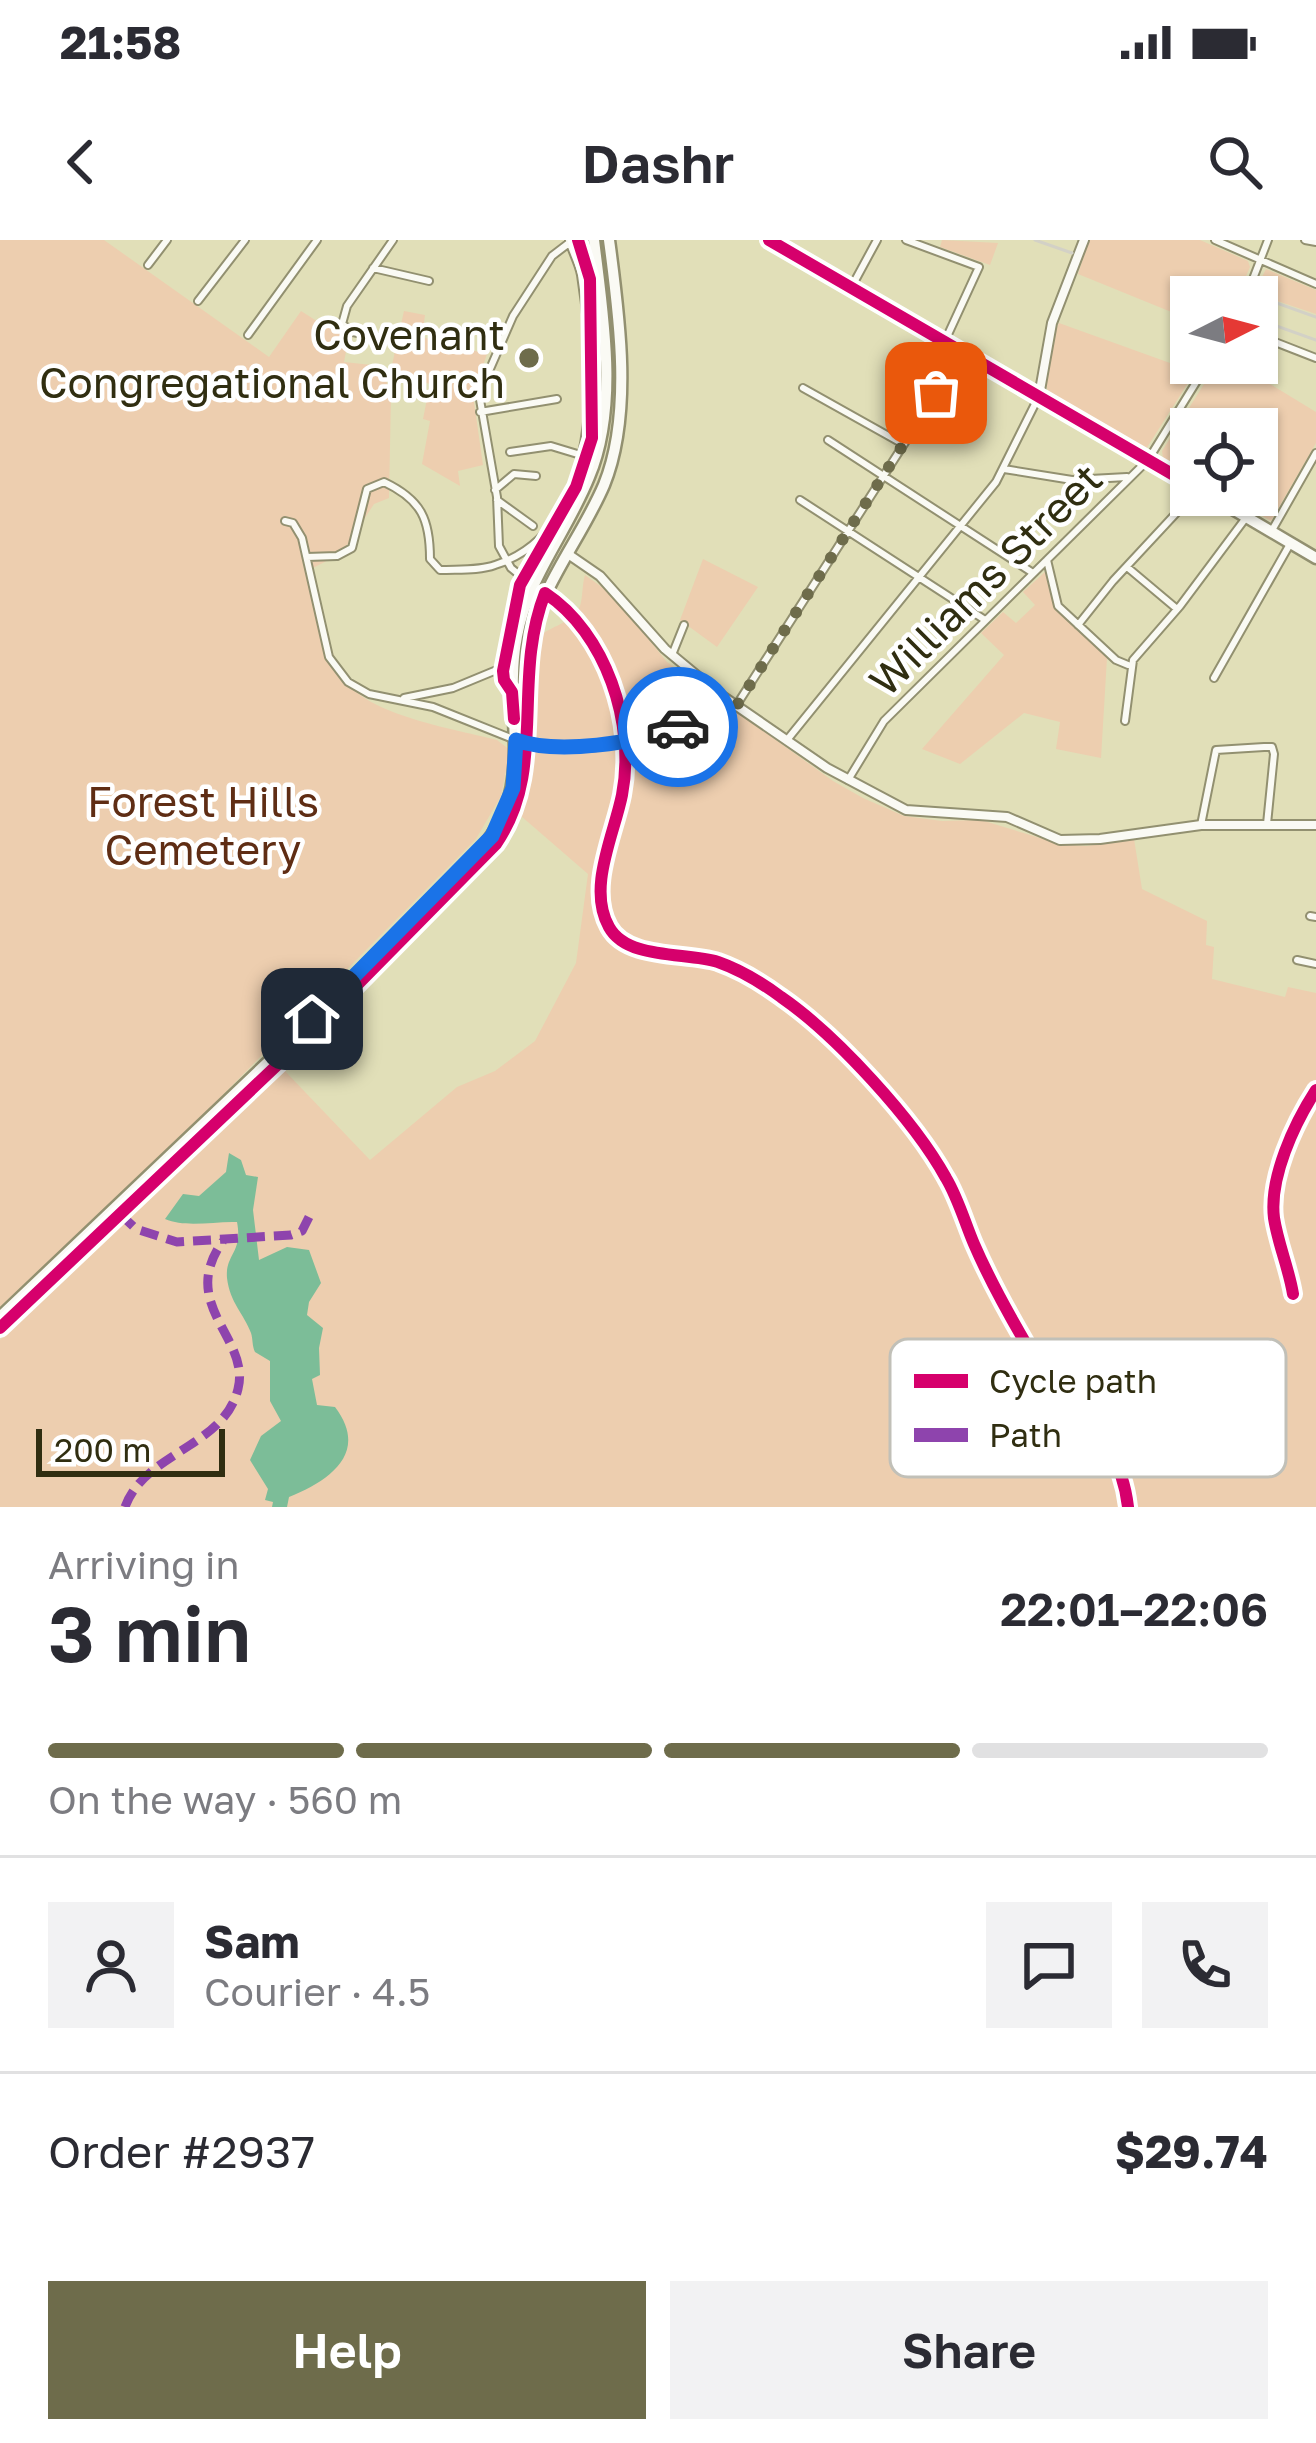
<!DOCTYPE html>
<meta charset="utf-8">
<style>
:root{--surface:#fff;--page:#f2f2f3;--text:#2b2b33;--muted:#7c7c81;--line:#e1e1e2;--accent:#6e6c4b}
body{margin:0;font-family:"Golos Text",sans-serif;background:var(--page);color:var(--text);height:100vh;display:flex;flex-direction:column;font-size:45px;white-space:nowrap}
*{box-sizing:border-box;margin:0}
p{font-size:39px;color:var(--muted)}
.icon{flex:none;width:66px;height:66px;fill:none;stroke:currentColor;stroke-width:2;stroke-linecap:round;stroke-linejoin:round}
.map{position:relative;height:1267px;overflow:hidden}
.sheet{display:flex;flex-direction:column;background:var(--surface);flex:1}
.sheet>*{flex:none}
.needle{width:78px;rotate:84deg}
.controls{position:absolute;left:1170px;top:36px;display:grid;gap:24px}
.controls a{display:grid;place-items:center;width:108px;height:108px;border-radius:0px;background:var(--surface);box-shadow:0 3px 9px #0004;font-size:60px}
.scale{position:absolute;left:36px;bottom:30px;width:189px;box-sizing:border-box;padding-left:12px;border:6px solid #302e11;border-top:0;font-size:33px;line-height:42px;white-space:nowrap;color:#302e11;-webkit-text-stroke:9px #fff;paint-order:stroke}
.pin{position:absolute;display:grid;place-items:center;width:102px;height:102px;color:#fff;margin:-51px;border-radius:24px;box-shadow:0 6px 18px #0006}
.courier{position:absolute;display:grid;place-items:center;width:120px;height:120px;margin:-60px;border:9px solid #1a73e8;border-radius:50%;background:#fff;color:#222;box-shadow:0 3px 15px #0007}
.overview em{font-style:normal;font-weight:600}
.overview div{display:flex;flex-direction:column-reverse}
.overview{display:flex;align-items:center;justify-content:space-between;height:204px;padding:0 48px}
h1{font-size:78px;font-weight:600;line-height:90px}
.bar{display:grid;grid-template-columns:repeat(4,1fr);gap:18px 12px;align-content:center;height:144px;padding:0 48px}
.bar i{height:15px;border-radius:9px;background:var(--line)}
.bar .selected{background:var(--accent)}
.bar p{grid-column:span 4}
.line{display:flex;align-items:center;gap:30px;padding:0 48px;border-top:3px solid var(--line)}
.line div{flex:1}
.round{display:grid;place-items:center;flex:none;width:126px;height:126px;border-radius:0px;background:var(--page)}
.primary-button{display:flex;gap:24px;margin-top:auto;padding:24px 48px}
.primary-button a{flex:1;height:138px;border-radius:0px;background:var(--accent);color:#fff;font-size:48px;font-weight:600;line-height:138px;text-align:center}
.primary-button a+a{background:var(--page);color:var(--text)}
.status{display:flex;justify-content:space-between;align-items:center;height:84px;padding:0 60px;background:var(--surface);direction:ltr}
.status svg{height:33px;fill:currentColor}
header{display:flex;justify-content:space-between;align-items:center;height:156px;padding:0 48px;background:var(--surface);font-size:54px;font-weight:600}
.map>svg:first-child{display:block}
.green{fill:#edceaf}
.water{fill:#7cbd98}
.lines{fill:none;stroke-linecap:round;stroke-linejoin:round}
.minor-casing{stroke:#929070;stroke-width:10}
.tertiary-casing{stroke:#929070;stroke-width:12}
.secondary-casing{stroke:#929070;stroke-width:12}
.primary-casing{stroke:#929070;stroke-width:15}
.trunk-casing{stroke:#929070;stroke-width:15}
.minor{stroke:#fafaf4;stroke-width:6}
.tertiary{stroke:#fafaf4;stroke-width:8}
.secondary{stroke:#fafaf4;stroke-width:8}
.primary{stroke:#fafaf4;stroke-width:10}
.trunk{stroke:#fafaf4;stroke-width:10}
.rail{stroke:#d3d1c6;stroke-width:3}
.secondary-bridge-casing{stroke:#929070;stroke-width:12;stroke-linecap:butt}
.secondary-bridge{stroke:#fafaf4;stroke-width:8}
.quiet{stroke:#8e44ad;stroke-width:9;stroke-dasharray:18 9;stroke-linecap:butt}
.cycleway-casing{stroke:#fff;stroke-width:20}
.cycleway{stroke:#d6006c;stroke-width:12}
.done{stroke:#6e6c4b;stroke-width:12;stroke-dasharray:0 21.6}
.route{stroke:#1a73e8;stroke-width:15}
.poi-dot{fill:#6e6c4b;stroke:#fff;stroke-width:4.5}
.labels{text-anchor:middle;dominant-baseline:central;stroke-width:9;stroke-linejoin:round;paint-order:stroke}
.poi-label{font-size:42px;fill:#302e11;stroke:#fff;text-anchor:end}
.street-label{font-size:42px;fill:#302e11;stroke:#fff}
.park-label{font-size:42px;fill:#5f2d14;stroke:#fff}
.key{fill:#fff;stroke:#c1c0b8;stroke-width:3}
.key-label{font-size:33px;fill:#302e11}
</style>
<div class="status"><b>21:58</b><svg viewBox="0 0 49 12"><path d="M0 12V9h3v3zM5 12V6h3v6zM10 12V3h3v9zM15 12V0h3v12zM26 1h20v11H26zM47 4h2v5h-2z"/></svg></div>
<header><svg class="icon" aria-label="back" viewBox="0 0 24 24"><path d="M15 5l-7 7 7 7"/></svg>Dashr<svg class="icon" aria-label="search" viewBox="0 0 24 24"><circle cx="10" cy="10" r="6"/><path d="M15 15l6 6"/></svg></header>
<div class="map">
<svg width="1316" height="1267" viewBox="0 0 1316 1267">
<rect width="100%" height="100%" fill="#e1dfb8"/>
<!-- green -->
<path class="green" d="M0 0H104L269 117 301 71 323 85 336 83 349 96 344 122 381 126 391 154 389 258 374 264 342 313 313 328C321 358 329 422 349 445 375 476 458 490 497 500L510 510 501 556 476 599 184 894 0 1067Z
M942 0 998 3 990 25 940 7Z
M1089 0H1200L1248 21 1250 27 1237 57H1191V80L1078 34Z
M1266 29 1316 50V74L1254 53Z
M404 71 425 75 422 97 487 114 473 155 483 225 458 231 460 246 422 224 430 181 423 179 430 144 390 134Z
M1059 83 1195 132 1146 209 1049 157C1042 133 1049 105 1059 83Z
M1257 122 1275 129 1270 144 1316 172V203L1271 281 1227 255H1257V189H1191V234L1163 218 1162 211 1206 141 1219 136 1235 143 1242 123Z
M703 319 758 347 717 407 680 380Z
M1046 331 1053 362 1107 418 1101 518 1056 509 1060 482 1024 473 960 524 922 509 1004 415 981 393 1003 372 1016 383 1035 365 1023 352Z
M585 335 613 355 667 422 833 541 863 558 904 576 942 581 981 580 1060 604 1086 606 1134 599 1142 649 1207 681 1206 705 1214 707 1212 739 1285 757 1288 747 1316 753V1267H0V1100L284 830 370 920 457 847 495 831 535 801 576 723 588 634 521 576 529 514 533 404C544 385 573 386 580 366 583 356 582 344 585 335Z"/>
<!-- water -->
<path class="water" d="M229 913 241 920 246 935 258 937 253 970 259 1020 287 1007 309 1010 321 1043 309 1062 307 1075 323 1088 319 1108 320 1135 312 1139 317 1165 335 1167C370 1213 329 1241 289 1257L287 1267H272L273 1262 265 1260 268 1249 250 1220 261 1196 281 1181 270 1161V1121L255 1112C252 1106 253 1099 251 1093 244 1074 230 1063 227 1038 225 1014 243 1013 237 982 215 981 186 988 165 979L183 954 199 956 226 932Z"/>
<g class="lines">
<!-- minor casing -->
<g class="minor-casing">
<path id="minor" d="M393 0 347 66 342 84 353 92 395 101
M906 0 979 27 945 101
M1215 0 1316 44
M1305 0 1316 2
M148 25 167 0
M373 28 429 41
M851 48 877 0
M1246 57 1268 0
M198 61 245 0
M248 95 317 0
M1257 95 1316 118
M803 148 903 204
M480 172 557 159
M828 200 1033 333
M510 212 551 206 584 216
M1004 229 1072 240 1127 237
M495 250 514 234 536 236
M497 260 533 286
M800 260 985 380
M285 281 293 283 302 298 329 417 348 442 369 454 433 467 513 499
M1271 292 1316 213
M307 317 337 316 352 308 367 249 384 242C422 260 430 280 430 319L440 330C457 329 479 331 495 325 605 290 595 125 581 35 579 23 572 12 569 0
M1047 320 1058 366 1116 420 1128 425
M1127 327 1177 369
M532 345 511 328 499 306 497 257 479 154 513 76 552 16 569 3
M1078 385 1113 341 1193 255
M672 415 684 385
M1214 438 1290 304
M404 458 453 448 511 424
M736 466 963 112
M1125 481 1133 420 1180 366 1245 279
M787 500 996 242 1039 156
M848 540 884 481 1148 220 1208 123
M1201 585 1216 510 1264 507H1272L1274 514 1267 584
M1310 676 1316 677
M1297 720 1316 724"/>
</g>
<!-- tertiary casing -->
<g class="tertiary-casing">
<path id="tertiary" d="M1039 156 1052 83 1084 0
M568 314 600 336 665 409 718 453 827 528 906 570 1007 577 1060 600 1100 599 1201 585H1316
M522 502C593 521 669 490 735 466"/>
</g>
<!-- secondary casing -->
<g class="secondary-casing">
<path id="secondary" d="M544 352C591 383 611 431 621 485
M624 517C625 567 584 641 608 686 626 720 685 712 717 722 740 729 761 743 781 756 835 794 913 879 946 937 958 958 965 982 974 1004 990 1040 1009 1075 1029 1109 1064 1168 1120 1192 1128 1267"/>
</g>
<!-- primary casing -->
<g class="primary-casing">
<path id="primary" d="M769 0 1191 245
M1209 255 1316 318"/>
</g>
<!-- trunk casing -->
<g class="trunk-casing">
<path id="trunk" d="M0 1077 286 805 476 615C541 545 501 478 517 396 528 337 567 292 589 237 619 166 603 75 594 0
M0 1088 293 810 484 619C545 550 514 482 530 401 542 343 581 299 604 245 633 174 619 75 609 0"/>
</g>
<!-- minor -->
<use href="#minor" class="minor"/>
<!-- tertiary -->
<use href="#tertiary" class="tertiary"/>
<!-- secondary -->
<use href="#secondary" class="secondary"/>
<!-- primary -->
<use href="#primary" class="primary"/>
<!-- trunk -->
<use href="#trunk" class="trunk"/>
<!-- rail -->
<path class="rail" d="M1035 0 1072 13
M1254 55 1316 77
M1257 79 1316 100"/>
<!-- secondary-bridge casing -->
<g class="secondary-bridge-casing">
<path id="secondary-bridge" d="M621 485 624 517"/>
</g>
<!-- secondary-bridge -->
<use href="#secondary-bridge" class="secondary-bridge"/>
<!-- quiet -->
<path class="quiet" d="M120 974 136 989 177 1002 291 995 302 991 309 977
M125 1267C145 1212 224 1207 238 1149 251 1098 177 1065 223 1001"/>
<!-- cycleway casing -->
<g class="cycleway-casing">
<path id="cycleway" d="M769 0 1191 245
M514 479 512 452 504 440 503 431 520 345 576 247 592 198 590 39 578 0
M1293 1054C1289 1029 1278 1004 1274 978 1269 938 1294 884 1316 850
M0 1088 293 810 496 604C548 529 511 440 545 353 606 393 636 484 622 555 614 595 587 648 609 687 627 720 686 712 718 722 741 730 762 743 781 757 836 795 914 880 946 938 958 958 965 983 974 1004 990 1041 1009 1075 1029 1109 1065 1168 1120 1192 1128 1267"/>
</g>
<!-- cycleway -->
<use href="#cycleway" class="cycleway"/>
</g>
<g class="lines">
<!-- done -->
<path class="done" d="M678 487 737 465 936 153"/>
<!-- route -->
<path class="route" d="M312 779 492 596 513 548 516 500C557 515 637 503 678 487"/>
</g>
<!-- markers -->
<circle class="poi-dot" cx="529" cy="118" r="12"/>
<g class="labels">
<!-- poi labels -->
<g class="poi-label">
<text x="505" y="94">Covenant<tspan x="505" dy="48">Congregational Church</tspan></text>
</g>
<!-- street labels -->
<g class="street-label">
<text transform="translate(985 339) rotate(-45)">Williams Street</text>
</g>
<!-- park labels -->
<g class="park-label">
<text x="203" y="561">Forest Hills<tspan x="203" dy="48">Cemetery</tspan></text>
</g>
</g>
<!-- legend -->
<rect x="890" y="1099" width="396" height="138" rx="18" class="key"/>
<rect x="914" y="1134" width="54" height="14" fill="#d6006c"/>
<rect x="914" y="1188" width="54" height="14" fill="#8e44ad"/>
<g class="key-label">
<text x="989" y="1153">Cycle path</text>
<text x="989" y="1207">Path</text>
</g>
</svg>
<div class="controls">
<a><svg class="needle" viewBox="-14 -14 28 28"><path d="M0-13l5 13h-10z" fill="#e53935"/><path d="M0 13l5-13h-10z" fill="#7c7c81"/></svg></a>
<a><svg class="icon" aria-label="locate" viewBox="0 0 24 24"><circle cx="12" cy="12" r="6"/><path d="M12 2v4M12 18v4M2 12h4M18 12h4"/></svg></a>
</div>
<div class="scale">200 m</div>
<div class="pin" style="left:936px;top:153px;background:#ea580c"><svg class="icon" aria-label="bag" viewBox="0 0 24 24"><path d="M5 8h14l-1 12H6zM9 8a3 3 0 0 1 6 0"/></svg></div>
<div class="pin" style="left:312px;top:779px;background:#1f2937"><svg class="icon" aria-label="home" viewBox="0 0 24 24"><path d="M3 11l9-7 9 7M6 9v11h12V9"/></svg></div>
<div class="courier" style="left:678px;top:487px"><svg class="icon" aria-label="car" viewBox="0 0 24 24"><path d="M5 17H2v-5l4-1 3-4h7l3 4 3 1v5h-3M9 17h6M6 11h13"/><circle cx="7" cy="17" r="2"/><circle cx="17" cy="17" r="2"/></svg></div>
</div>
<section class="sheet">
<div class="overview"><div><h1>3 min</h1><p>Arriving in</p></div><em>22:01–22:06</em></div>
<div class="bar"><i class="selected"></i><i class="selected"></i><i class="selected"></i><i></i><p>On the way · 560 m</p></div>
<div class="line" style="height:216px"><a class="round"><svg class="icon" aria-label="person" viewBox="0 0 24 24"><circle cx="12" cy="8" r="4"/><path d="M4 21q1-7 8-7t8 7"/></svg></a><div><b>Sam</b><p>Courier · 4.5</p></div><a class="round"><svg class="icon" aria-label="chat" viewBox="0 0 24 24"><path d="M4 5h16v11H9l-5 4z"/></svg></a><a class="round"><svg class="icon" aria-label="phone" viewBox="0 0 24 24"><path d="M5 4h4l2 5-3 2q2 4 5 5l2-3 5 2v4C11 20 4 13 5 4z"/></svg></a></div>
<div class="line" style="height:156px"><div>Order #2937</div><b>$29.74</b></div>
<div class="primary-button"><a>Help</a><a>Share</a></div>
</section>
